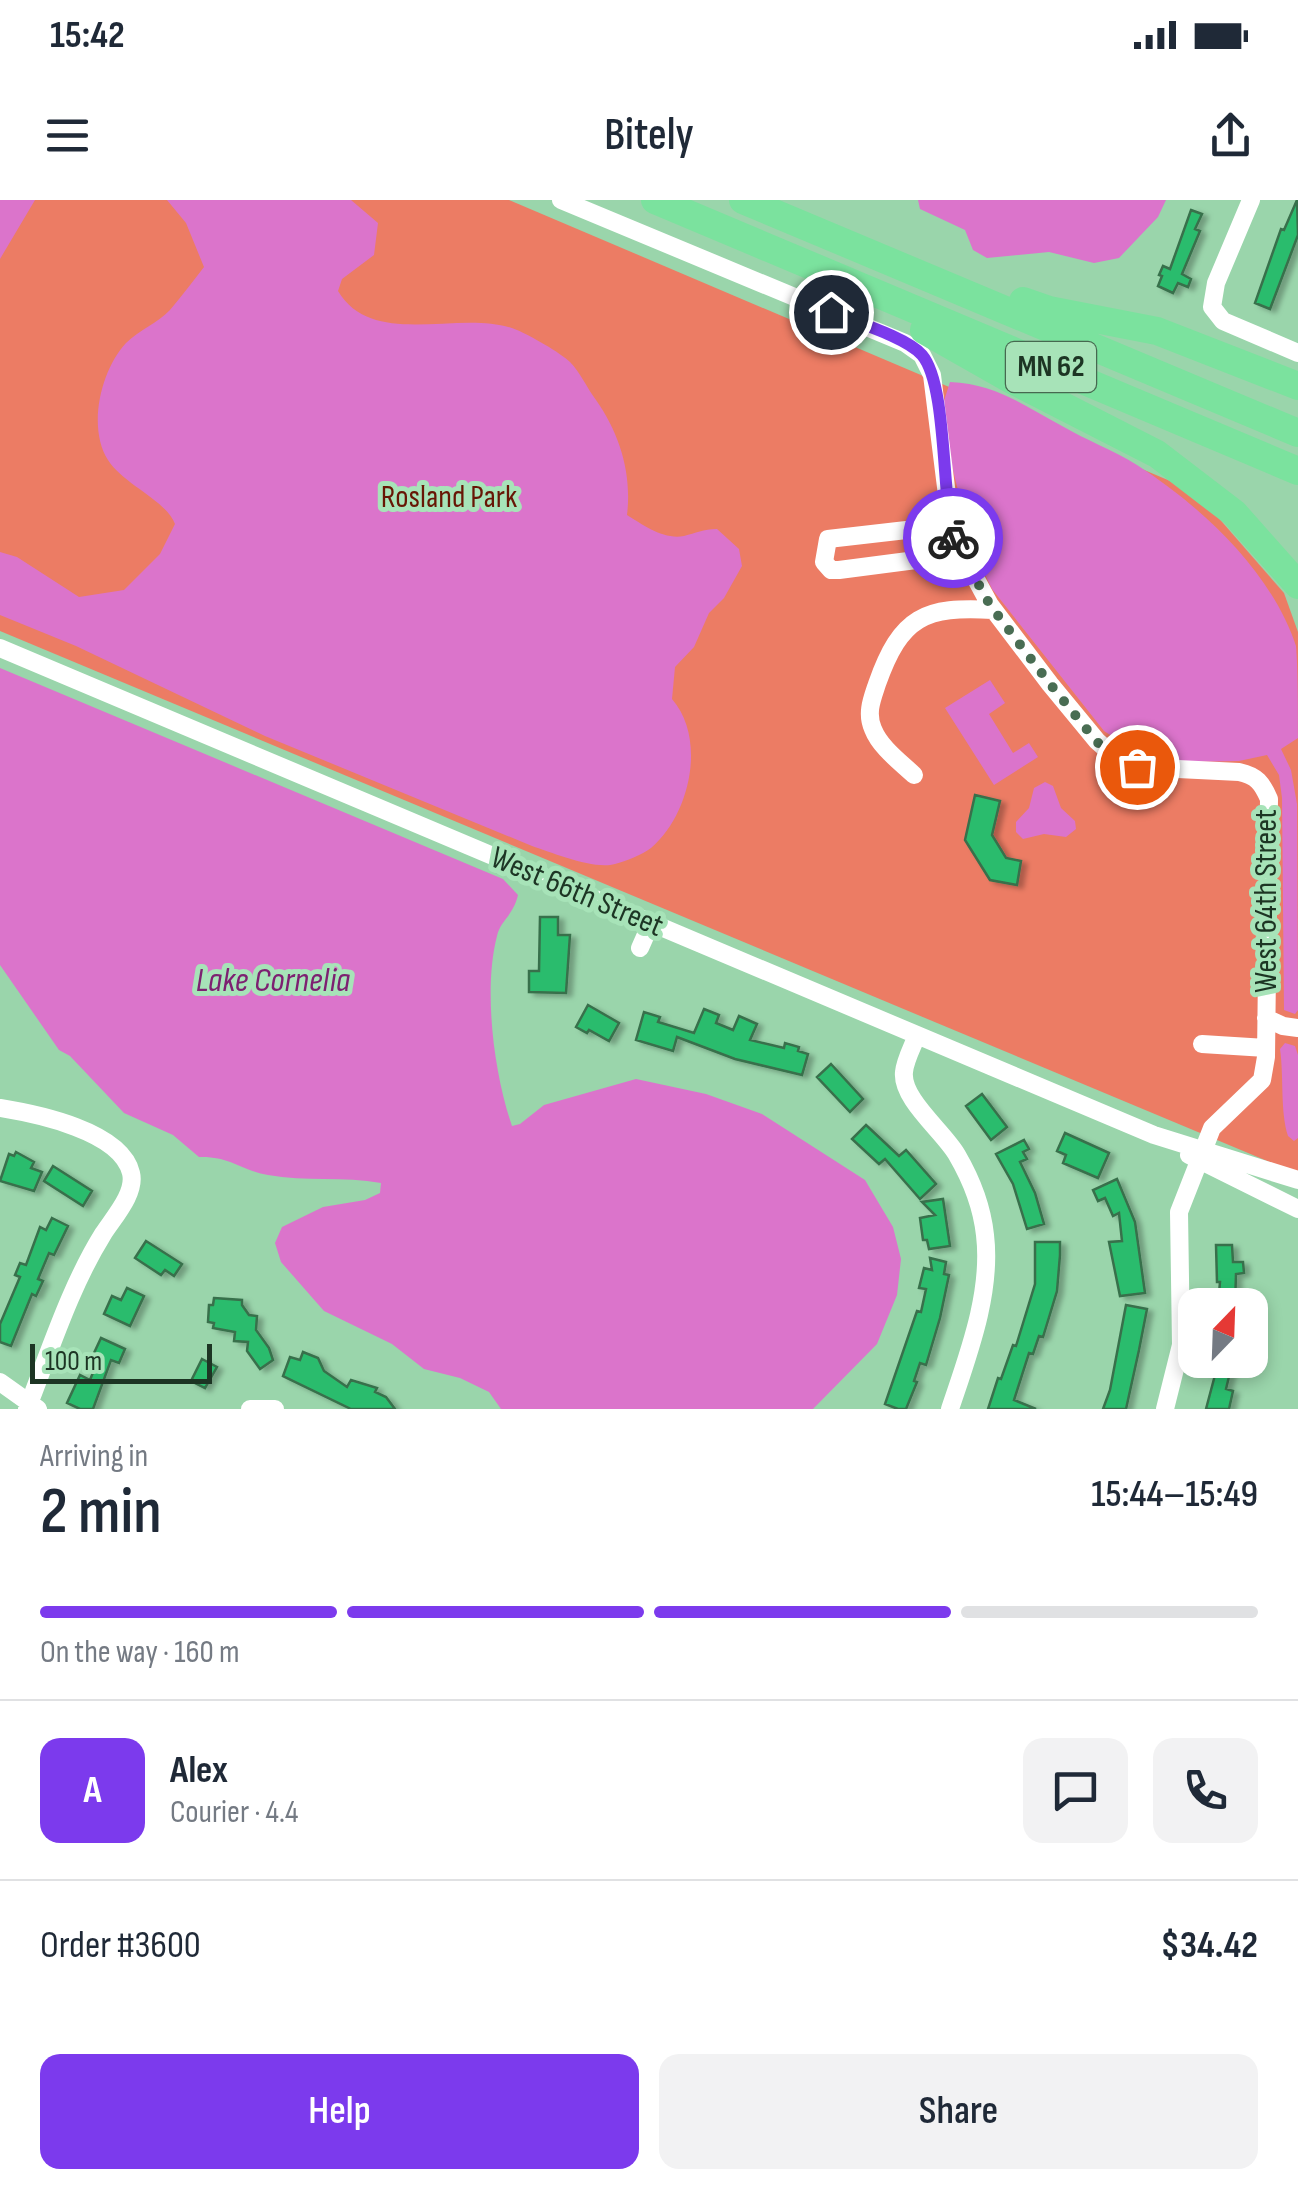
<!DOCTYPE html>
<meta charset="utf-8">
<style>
:root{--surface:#fff;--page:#f2f2f3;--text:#1f2937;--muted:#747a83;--line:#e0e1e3;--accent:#7c3aed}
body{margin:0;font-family:"Sofia Sans Condensed",sans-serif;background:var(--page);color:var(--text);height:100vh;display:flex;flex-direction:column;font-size:38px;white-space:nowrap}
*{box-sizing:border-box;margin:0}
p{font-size:32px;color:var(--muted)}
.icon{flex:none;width:55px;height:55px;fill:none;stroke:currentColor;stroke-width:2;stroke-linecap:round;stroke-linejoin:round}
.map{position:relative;height:1209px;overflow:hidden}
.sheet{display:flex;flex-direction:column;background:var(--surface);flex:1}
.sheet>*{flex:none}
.needle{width:65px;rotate:23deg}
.controls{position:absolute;left:1178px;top:1088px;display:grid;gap:20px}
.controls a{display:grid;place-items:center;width:90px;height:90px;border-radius:20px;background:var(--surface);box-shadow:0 5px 15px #0003;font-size:50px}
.scale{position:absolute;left:30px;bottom:25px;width:182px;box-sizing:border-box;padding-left:10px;border:5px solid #1d3524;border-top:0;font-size:28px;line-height:35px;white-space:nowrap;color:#1d3524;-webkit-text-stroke:8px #a7e3b8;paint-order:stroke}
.pin{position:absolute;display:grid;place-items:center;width:85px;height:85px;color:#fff;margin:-42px;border:5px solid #fff;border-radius:50%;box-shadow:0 2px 10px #0007}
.courier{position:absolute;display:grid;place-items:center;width:100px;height:100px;margin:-50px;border:8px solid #7c3aed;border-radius:50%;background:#fff;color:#222;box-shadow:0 2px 12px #0007}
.overview em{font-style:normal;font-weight:600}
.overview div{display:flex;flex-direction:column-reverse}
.overview{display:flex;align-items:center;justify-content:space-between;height:170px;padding:0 40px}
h1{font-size:65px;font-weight:600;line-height:75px}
.bar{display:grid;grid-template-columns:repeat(4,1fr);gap:15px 10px;align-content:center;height:120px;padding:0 40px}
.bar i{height:12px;border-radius:8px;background:var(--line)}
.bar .selected{background:var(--accent)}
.bar p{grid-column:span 4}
.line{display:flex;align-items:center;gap:25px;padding:0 40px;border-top:2px solid var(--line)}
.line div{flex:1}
.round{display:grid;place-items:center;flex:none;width:105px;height:105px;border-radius:20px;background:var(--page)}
.cta{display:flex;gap:20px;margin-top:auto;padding:20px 40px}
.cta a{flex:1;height:115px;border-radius:20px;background:var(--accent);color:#fff;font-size:40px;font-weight:600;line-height:115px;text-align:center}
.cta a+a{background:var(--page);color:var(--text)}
.status{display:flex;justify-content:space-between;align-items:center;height:70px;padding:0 50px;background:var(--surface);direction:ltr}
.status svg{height:28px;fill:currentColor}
header{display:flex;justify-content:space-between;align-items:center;height:130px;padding:0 40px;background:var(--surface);font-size:45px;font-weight:600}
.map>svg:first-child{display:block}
.green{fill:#ec7c64}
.water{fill:#db74cb}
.building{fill:#2cbc6d;stroke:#38704b;stroke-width:2.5;filter:url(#shadow)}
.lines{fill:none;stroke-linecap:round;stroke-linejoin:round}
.minor{stroke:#fff;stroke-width:18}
.highway{stroke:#7be29e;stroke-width:28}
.done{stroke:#496d53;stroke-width:10;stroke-dasharray:0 18}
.route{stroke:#7c3aed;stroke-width:12}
.labels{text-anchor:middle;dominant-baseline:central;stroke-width:10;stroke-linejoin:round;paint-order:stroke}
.shield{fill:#a7e3b8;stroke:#466950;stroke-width:2.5}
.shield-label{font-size:30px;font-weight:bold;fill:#1d3524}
.park-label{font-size:32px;fill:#671605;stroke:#a7e3b8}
.street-label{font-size:32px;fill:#1d3524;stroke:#a7e3b8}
.water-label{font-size:35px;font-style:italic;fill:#7d2071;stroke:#a7e3b8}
</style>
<div class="status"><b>15:42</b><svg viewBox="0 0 49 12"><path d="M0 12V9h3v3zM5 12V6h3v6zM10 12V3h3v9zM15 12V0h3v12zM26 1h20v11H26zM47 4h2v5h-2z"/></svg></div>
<header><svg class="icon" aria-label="menu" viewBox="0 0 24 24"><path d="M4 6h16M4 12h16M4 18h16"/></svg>Bitely<svg class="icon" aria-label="share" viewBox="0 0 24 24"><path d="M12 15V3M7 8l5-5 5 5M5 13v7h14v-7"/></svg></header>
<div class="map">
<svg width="1298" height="1209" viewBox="0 0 1298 1209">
<defs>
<filter id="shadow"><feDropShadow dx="5.5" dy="3" stdDeviation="2.5" flood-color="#0004"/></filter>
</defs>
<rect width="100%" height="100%" fill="#9ad5ab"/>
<!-- green -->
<path class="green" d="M0 0H509L1196 292 1284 393 1298 432V974L0 431Z"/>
<!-- water -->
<path class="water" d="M0 0H35L0 59Z
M167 0H351L378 23 374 55 342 79 338 91C374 151 463 107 517 130 529 135 561 153 570 162 580 172 587 188 596 200 620 234 632 274 627 315 643 325 664 340 684 336 696 333 703 329 717 329L739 349 742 366 724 398 709 413 694 447 675 467 672 499C707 539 690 615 651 648 642 655 626 661 615 664 594 670 553 653 532 646L265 536 76 446 0 415V352L17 357 79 397 124 390 160 354 175 324C166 300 124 285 108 260 87 227 101 170 126 143 139 130 158 123 170 110 182 96 193 81 204 67L186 23Z
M918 0H1166L1158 17 1119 58 1094 63 1049 52 987 58 973 50 965 30 920 9Z
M950 182C996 184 1023 205 1062 226 1086 240 1113 250 1137 265 1201 306 1272 372 1296 446 1298 469 1298 512 1298 538L1281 549 1291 570 1297 604 1298 810 1295 814 1284 810 1282 598 1279 575 1267 555 1239 561 1185 562 1143 556 1104 531 992 389 972 347 949 254 943 204Z
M0 468 503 679 518 695C513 716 500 721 497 736 483 790 494 874 512 926L520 924 544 905 636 879 706 894 762 914 865 980 893 1027 901 1059 897 1095 877 1144 813 1209H501L489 1192 460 1178 424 1169 392 1144 324 1111 281 1062 275 1043 282 1027 323 1007 365 1000 380 993 381 983C344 976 305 982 268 975 240 970 230 956 199 957L173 935 124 913 70 856 59 850 0 765Z
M990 480 1005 503 989 514 1013 553 1029 543 1038 557 994 585 945 508Z
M1045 582 1053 586 1061 608 1075 621 1076 629 1066 637 1044 634 1023 639 1016 632V622L1029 608 1034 588Z
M1285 843 1295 846 1298 855V938L1294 941 1288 936C1280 911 1284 877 1280 849Z"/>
<!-- building -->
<path class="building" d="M1297 0 1298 35 1270 109 1255 103 1281 29 1284 30Z
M1191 10 1202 14 1195 29 1200 31 1182 74 1191 79 1188 87 1178 83 1173 93 1158 86 1162 76 1159 75 1163 66 1170 69Z
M975 595 1000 601 992 635 1006 658 1021 661 1017 685 990 680 965 640Z
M540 717H558V735H570L566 793 529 792V771H539Z
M588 805 619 823 609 841 589 830 587 833 576 827Z
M704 809 719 815 716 823 733 830 739 816 757 824 750 840 784 848 785 843 799 847 798 851 808 854 802 875 735 859 677 837 673 851 636 840 644 812 660 817 658 822 694 833Z
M831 864 863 899 850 912 817 877Z
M982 894 1007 927 991 940 966 906Z
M866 925 899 956 906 950 936 984 920 999 885 959 879 964 852 939Z
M1065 933 1109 953 1098 978 1063 963 1066 955 1057 951Z
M1024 940 1029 949 1023 952 1027 959 1020 962 1035 993 1044 1024 1027 1029 1013 984 996 954Z
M16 952 34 962 31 968 42 972 34 991 0 981 9 954 14 956Z
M53 966 92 991 83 1006 44 981Z
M1117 979 1135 1022 1145 1093 1120 1096 1109 1042 1122 1041 1119 1013 1113 1016 1105 998 1098 1001 1093 990Z
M943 999 950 1046 929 1049 927 1040H923L920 1018 935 1015 922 1002Z
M52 1018 68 1026 54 1055 49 1053 38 1079 43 1081 36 1096 32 1094 11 1146 0 1142V1124L20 1077 15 1075 20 1063 26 1065 40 1027 46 1030Z
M146 1041 182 1064 174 1076 165 1070 161 1075 135 1058Z
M1035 1042H1060V1055L1057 1091 1043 1137 1039 1136 1033 1154 1029 1153 1014 1200 1036 1209H988L998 1178 1001 1179 1013 1145 1016 1146 1035 1084Z
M1216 1045H1232L1233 1062H1243L1244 1073 1236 1074 1235 1105H1218L1220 1082H1217Z
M930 1058 946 1062 944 1074 949 1075 940 1118 926 1165 920 1163 914 1181 917 1182 906 1209H898L885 1204 917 1111 921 1112 926 1089 919 1088 924 1068 932 1070Z
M127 1088 144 1096 130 1126 104 1114 112 1096 121 1100Z
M214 1098 242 1100V1105L249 1115 257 1116 256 1130 269 1148 273 1160 260 1169 247 1151 248 1142 234 1141 235 1132 213 1128 214 1123 208 1122 209 1105H213Z
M1126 1105 1147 1109 1139 1150 1126 1209H1103L1110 1190Z
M101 1138 125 1149 119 1163 111 1160 93 1209H80L67 1203 80 1175 90 1180 100 1155 94 1153Z
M303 1152 318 1158 324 1171 347 1187 351 1180 377 1188 375 1192 386 1197 395 1209H351L283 1176 290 1157 300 1160Z
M202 1159 217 1167 205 1188 191 1181Z
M1213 1160H1233L1226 1189 1233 1191 1229 1209H1206L1215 1175 1209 1174Z"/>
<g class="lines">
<!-- minor -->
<path class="minor" d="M561 0 905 143 922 155 932 175 952 335 990 405 1050 484 1097 541 1114 556 1137 567 1239 572C1257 576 1262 583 1269 599L1266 857 1262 880 1212 928 1179 1012 1181 1145 1165 1209
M1251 0 1216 83 1212 107 1223 121 1298 153
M950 325 828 339 824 362 831 370H839L962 354
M0 448 1154 935 1298 980
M914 575C899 561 880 547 873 529 866 513 872 499 877 484 901 416 925 406 993 410
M640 748 651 723
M1266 818 1283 826 1298 828
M917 835C913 846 905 860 904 872 901 899 944 932 957 955 971 979 982 1007 985 1035 992 1093 968 1155 950 1209
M1202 844 1266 848
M0 908C37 914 121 931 131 973 136 993 114 1017 103 1034 70 1087 50 1151 27 1209
M1189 955 1298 1009
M0 1182 38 1209
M250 1209H275"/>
<!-- highway -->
<path class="highway" d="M655 0 1298 271
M743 0 1298 233
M1023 101 1049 110 1157 131 1298 186
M924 130 1012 180 1157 254 1234 313 1298 385"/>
</g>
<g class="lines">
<!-- done -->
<path class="done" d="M953 338 990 405 1050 484 1097 542 1114 556 1137 567"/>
<!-- route -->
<path class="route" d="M831 112C855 122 906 137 922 155 947 184 942 296 953 338"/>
</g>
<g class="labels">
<!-- shield labels -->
<rect class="shield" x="1006" y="142" width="90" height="50" rx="8"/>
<g class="shield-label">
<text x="1051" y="167">MN 62</text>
</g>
<!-- park labels -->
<g class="park-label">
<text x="449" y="297">Rosland Park</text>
</g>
<!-- street labels -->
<g class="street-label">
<text transform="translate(577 692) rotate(23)">West 66th Street</text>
<text transform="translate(1266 701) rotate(-90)">West 64th Street</text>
</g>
<!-- water labels -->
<g class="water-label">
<text x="273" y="780">Lake Cornelia</text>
</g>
</g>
</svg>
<div class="controls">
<a><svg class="needle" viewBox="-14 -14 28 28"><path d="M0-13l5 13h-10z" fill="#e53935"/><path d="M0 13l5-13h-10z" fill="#747a83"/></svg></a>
</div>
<div class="scale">100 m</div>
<div class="pin" style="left:1137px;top:567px;background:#ea580c"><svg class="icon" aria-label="bag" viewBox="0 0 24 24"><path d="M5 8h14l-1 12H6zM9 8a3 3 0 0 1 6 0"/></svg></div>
<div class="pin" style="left:831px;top:112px;background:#1f2937"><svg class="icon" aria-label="home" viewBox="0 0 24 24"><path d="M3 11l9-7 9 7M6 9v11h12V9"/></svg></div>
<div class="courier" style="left:953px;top:338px"><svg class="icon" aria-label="bike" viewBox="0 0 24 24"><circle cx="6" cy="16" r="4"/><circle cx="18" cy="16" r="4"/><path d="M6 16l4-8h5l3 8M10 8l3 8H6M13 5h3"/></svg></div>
</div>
<section class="sheet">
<div class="overview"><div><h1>2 min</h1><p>Arriving in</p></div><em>15:44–15:49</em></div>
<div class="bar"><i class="selected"></i><i class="selected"></i><i class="selected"></i><i></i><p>On the way · 160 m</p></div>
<div class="line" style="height:180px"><b class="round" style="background:var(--accent);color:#fff">A</b><div><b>Alex</b><p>Courier · 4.4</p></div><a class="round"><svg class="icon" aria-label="chat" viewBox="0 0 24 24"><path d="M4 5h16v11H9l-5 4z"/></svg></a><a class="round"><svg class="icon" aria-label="phone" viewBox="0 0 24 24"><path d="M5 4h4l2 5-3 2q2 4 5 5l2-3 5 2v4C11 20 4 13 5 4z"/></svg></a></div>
<div class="line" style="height:130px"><div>Order #3600</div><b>$34.42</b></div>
<div class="cta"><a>Help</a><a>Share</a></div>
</section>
